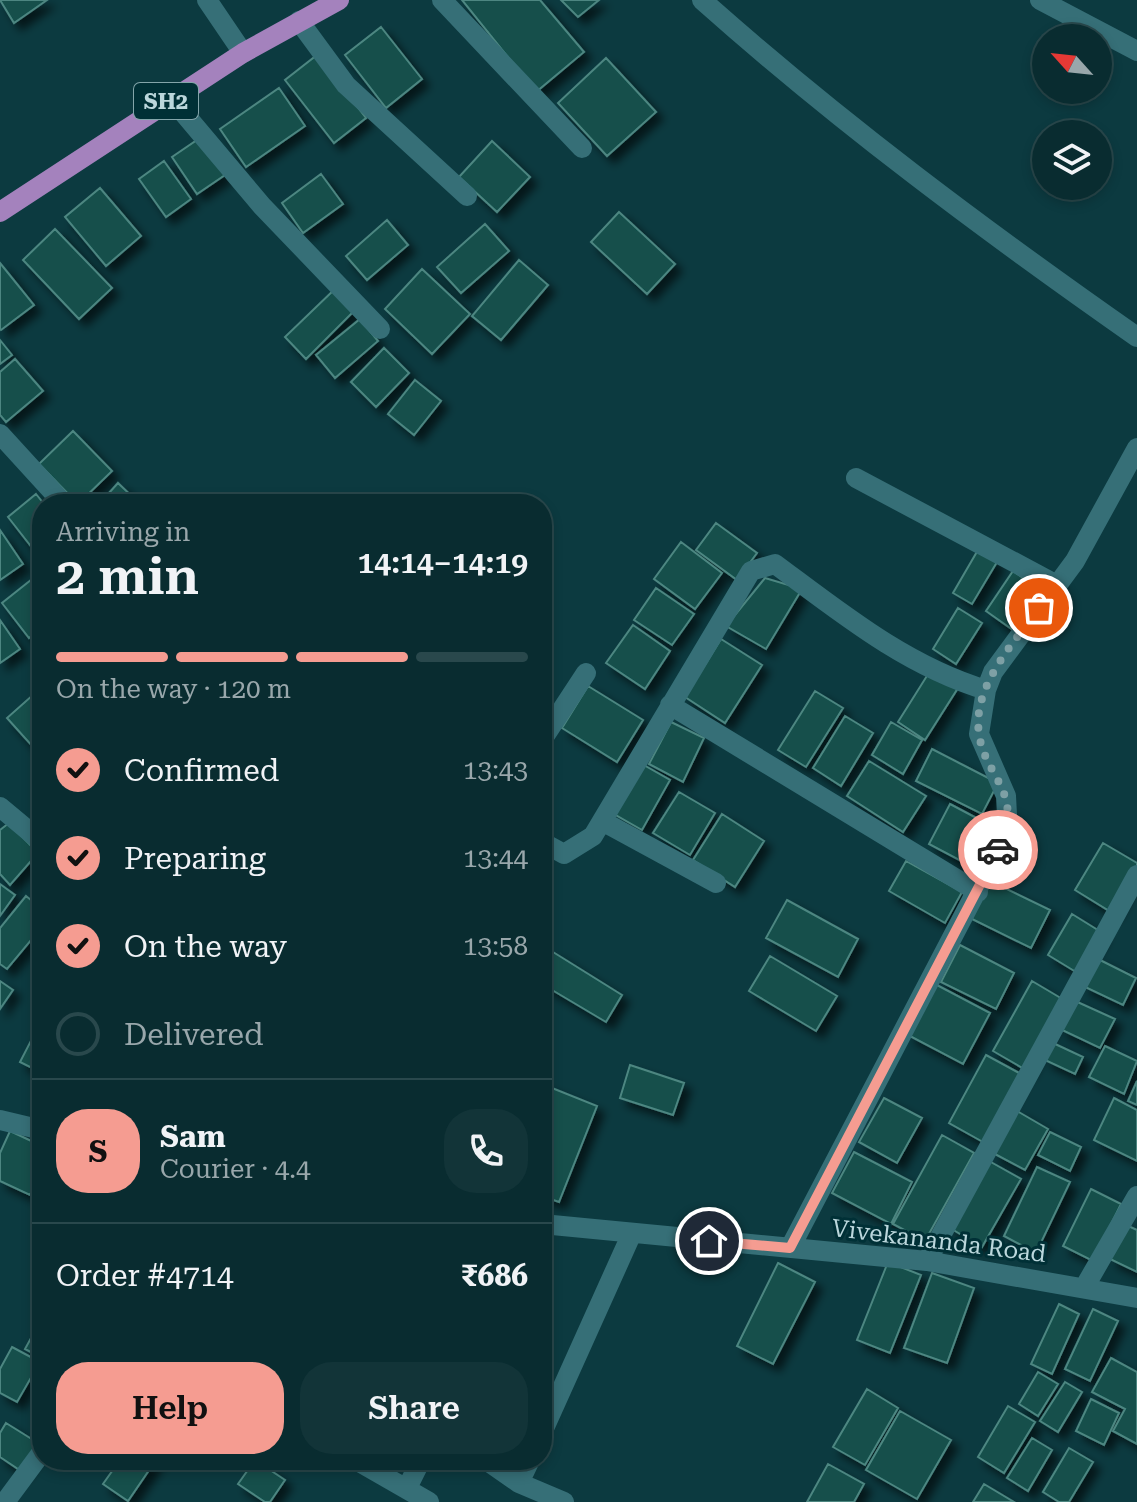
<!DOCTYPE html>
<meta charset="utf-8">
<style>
:root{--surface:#092c30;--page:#123438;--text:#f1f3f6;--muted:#99a7ab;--line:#29484c;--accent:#f59c91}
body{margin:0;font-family:"Roboto Serif",serif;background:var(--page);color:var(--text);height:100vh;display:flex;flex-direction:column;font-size:30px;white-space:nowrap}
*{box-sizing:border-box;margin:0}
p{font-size:26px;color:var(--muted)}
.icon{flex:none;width:44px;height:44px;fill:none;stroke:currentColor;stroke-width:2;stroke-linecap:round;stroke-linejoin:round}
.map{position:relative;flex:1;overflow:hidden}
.details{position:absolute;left:32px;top:494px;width:520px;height:976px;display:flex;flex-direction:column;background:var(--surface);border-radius:32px;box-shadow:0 4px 12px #0003,0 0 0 2px var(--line)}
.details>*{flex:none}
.needle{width:52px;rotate:297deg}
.buttons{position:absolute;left:1032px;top:24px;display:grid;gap:16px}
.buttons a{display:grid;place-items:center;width:80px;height:80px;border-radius:50%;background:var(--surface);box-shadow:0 4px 12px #0003,0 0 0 2px var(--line);font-size:40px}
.pin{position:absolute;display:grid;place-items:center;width:68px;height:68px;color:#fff;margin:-34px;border:4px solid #fff;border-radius:50%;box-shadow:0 2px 8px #0007}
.courier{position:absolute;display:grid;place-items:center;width:80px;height:80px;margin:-40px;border:6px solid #f59c91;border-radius:50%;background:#fff;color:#222;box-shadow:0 2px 10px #0007}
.summary em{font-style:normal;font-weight:600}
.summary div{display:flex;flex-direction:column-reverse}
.summary{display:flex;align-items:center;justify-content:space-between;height:136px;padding:0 24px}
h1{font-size:52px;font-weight:600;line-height:60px}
.bar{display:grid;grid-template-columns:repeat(4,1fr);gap:12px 8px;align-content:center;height:96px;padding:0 24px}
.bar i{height:10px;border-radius:6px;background:var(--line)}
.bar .on{background:var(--accent)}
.bar p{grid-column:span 4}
.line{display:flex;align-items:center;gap:20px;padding:0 24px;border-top:2px solid var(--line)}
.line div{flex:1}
.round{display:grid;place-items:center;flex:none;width:84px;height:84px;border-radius:32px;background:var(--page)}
ol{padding:0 24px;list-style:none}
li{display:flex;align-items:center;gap:24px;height:88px}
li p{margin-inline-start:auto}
li .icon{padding:8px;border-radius:50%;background:var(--accent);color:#111;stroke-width:4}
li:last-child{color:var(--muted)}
li i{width:44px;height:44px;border:4px solid var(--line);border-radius:50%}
.primary-button{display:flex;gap:16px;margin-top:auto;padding:16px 24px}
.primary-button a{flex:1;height:92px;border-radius:32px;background:var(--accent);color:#111;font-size:32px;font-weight:600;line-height:92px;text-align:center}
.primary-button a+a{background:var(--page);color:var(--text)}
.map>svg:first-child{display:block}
.building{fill:#12504b;stroke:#4d8681;stroke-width:2;filter:url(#shadow)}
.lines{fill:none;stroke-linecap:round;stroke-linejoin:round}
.minor{stroke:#366f77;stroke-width:20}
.major{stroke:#a482bd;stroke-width:20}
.done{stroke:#7ea0a5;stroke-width:8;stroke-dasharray:0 14.4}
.route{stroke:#f59c91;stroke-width:10}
.labels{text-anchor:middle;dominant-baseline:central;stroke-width:6;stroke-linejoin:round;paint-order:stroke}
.shield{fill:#003036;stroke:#83a5aa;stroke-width:2}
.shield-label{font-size:22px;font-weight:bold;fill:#bbd7dc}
.street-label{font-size:24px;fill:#bbd7dc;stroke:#003036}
</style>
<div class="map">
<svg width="1137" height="1502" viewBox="0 0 1137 1502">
<defs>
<filter id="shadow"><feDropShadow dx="7" dy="7" stdDeviation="4" flood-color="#0009"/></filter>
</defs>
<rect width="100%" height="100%" fill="#0c3a40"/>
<!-- building -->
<path class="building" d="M0 0H47L14 23Z
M462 0H540L584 52 536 92Z
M561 0H599L578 17Z
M381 27 422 79 386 108 345 55Z
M317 55 366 118 334 143 285 80Z
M606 58 656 112 607 156 558 103Z
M279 88 305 126 246 167 220 129Z
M200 138 225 175 197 194 172 157Z
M492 141 530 177 497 212 459 177Z
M164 161 191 199 166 217 139 179Z
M321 174 343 204 303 233 282 203Z
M100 188 141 236 106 266 65 217Z
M619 212 675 264 647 294 591 242Z
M387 220 408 245 367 280 346 256Z
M485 224 509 251 461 293 437 267Z
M55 229 112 288 79 319 23 260Z
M519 260 548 285 501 340 472 316Z
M0 263 34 305 1 330 0 329Z
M422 269 470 314 432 354 385 309Z
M337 287 357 308 306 359 285 337Z
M360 319 378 341 335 378 316 355Z
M0 340 12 355 0 364Z
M384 348 409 373 376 407 351 382Z
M15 359 43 391 6 422 0 415V372Z
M415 380 441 401 414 435 388 414Z
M73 431 112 471 78 504 39 464Z
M118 483 140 504H99Z
M36 494 44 504 42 550 37 554 8 517Z
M716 523 757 553 737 580 696 550Z
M0 530 23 564 0 580Z
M681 542 722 573 695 609 654 579Z
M978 550 997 562 972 604 953 593Z
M1013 571 1040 590 1013 630 986 611Z
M41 572 42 628 29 638 2 603Z
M765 578 802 589 766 649 726 626Z
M656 588 694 614 672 645 634 620Z
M958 608 982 623 956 664 933 649Z
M0 620 20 649 0 663Z
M633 625 670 651 645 689 606 663Z
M721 639 762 665 725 723 685 697Z
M930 671 958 688 925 740 898 722Z
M588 686 643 720 617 762 562 728Z
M42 687V757L7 718Z
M815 691 843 708 806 767 778 750Z
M845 716 873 733 841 786 813 768Z
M671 722 704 738 683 782 649 764Z
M891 722 922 740 903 774 872 755Z
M932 749 998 783 982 814 916 781Z
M869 761 926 796 903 832 847 796Z
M642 764 670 780 642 830 614 814Z
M679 792 715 813 690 855 653 833Z
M950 804 1003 832 982 872 929 844Z
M722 814 764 841 735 887 693 860Z
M9 823 38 853 10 885 0 874V830Z
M1103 843 1137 863V869L1111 912 1075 890Z
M906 861 962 892 945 923 889 891Z
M988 880 1050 910 1031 948 970 918Z
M0 884 15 895 0 916Z
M26 896 42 909V927L7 969 0 964V928Z
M787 900 858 939 838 977 766 938Z
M1072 914 1101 932 1076 972 1048 955Z
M960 945 1014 973 996 1009 941 982Z
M553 952 622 995 606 1022 542 984V970Z
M770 956 837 996 816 1031 749 991Z
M1096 958 1136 978 1123 1005 1083 986Z
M0 981 13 990 0 1009Z
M1032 981 1064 1000 1026 1070 993 1051Z
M935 984 990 1013 963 1064 908 1035Z
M1073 1000 1115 1019 1100 1048 1060 1029Z
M36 1031 42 1034V1073L20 1062Z
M1053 1043 1083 1057 1075 1074 1045 1060Z
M1105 1046 1137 1061 1124 1094 1089 1077Z
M986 1055 1021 1074 983 1142 949 1123Z
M630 1065 684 1083 673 1115 620 1098Z
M1137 1081V1105L1128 1101Z
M542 1084 597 1106 559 1202 542 1196Z
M884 1098 922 1118 897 1163 859 1142Z
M1114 1098 1137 1110V1161L1094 1140Z
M1017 1111 1048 1129 1025 1170 993 1153Z
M10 1131 42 1146V1169L30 1195 0 1181V1153Z
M1050 1132 1081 1147 1070 1171 1038 1155Z
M942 1135 974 1153 925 1241 893 1224Z
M854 1152 912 1182 891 1224 832 1193Z
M989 1161 1021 1179 982 1247 950 1228Z
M1037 1167 1070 1182 1036 1253 1004 1236Z
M42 1180V1207L32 1202Z
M1091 1189 1121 1204 1093 1261 1063 1246Z
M1126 1225 1137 1230V1272L1110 1259Z
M888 1262 921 1275 890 1353 857 1340Z
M778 1263 815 1282 773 1364 737 1346Z
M932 1273 974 1288 947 1363 904 1348Z
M1059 1304 1079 1314 1052 1374 1031 1364Z
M1093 1309 1118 1321 1090 1381 1065 1369Z
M42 1318V1358L25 1349Z
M12 1347 40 1362 17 1402 0 1393V1369Z
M1111 1358 1137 1372V1444L1113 1431 1125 1409 1092 1392Z
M1038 1372 1058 1384 1038 1416 1019 1404Z
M1065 1382 1082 1392 1058 1432 1040 1421Z
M867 1389 898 1408 865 1465 833 1447Z
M1091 1399 1119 1413 1104 1445 1076 1431Z
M1008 1406 1035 1422 1004 1473 978 1457Z
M900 1411 951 1440 917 1499 866 1470Z
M6 1423 38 1443 21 1471 0 1457V1433Z
M1032 1438 1052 1450 1028 1491 1007 1478Z
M1069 1448 1093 1462 1069 1502H1059L1043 1492Z
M120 1460H156L128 1501 103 1484Z
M255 1460 285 1480 270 1502H265L238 1484Z
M828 1464 864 1484 854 1502H807Z
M984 1484 1014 1502H973Z"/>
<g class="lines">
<!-- minor -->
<path class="minor" d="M207 0 243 53
M442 0 582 148
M702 0C839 122 987 232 1137 337
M1040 0 1137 51
M299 21 346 85 467 196
M171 98 262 206 380 329
M0 434 64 504
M856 478 1057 585
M670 705 978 892
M542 740 586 673
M0 807 42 842
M602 821 716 883
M542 842 564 854 593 836 751 571 775 564C841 613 906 666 986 690
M0 1120 42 1130
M542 1224 927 1261 1137 1298
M790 1248 1001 844 1007 815 1006 796 979 734 986 690 993 672 1075 561 1137 448
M927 1261 1137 875
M1084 1288 1137 1196
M542 1433 632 1233
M356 1460 429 1502
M486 1460 519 1483 564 1502
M519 1483 530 1460
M407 1488 421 1460
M5 1502 42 1452"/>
<!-- major -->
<path class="major" d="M0 212 243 53 339 0"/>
</g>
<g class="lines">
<!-- done -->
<path class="done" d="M998 850C1026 793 985 778 979 734 972 686 1014 643 1039 608"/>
<!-- route -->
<path class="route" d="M709 1241 790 1248 998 850"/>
</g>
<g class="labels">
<!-- shield labels -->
<rect class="shield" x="134" y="83" width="64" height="36" rx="6"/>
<g class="shield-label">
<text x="166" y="101">SH2</text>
</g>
<!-- street labels -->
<g class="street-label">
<text transform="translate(939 1241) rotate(7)">Vivekananda Road</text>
</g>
</g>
</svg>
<div class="buttons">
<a><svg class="needle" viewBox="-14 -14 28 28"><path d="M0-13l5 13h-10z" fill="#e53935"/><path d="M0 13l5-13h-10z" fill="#99a7ab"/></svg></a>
<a><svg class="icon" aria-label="layers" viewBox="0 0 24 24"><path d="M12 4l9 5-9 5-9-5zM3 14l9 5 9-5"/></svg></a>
</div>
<div class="pin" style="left:1039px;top:608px;background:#ea580c"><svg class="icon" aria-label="bag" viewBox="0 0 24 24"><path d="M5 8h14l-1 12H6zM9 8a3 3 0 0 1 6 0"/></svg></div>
<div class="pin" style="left:709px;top:1241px;background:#1f2937"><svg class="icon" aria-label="home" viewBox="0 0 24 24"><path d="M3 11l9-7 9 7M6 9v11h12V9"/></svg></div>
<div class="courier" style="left:998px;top:850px"><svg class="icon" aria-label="car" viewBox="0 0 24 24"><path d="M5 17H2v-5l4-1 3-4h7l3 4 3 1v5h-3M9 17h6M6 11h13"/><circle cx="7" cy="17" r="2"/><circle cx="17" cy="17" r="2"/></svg></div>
<section class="details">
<div class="summary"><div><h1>2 min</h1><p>Arriving in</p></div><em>14:14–14:19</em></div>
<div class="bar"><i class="on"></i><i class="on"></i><i class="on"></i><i></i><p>On the way · 120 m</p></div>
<ol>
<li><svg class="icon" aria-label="check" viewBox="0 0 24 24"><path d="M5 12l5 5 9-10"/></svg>Confirmed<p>13:43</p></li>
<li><svg class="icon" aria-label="check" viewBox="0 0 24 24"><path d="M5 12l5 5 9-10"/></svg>Preparing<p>13:44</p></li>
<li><svg class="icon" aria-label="check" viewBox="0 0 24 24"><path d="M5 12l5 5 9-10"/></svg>On the way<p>13:58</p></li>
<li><i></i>Delivered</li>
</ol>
<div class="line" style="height:144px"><b class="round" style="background:var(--accent);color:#111">S</b><div><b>Sam</b><p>Courier · 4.4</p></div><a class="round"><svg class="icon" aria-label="phone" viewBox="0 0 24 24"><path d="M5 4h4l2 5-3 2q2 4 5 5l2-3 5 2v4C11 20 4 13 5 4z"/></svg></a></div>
<div class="line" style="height:104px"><div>Order #4714</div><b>₹686</b></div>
<div class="primary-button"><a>Help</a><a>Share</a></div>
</section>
</div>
